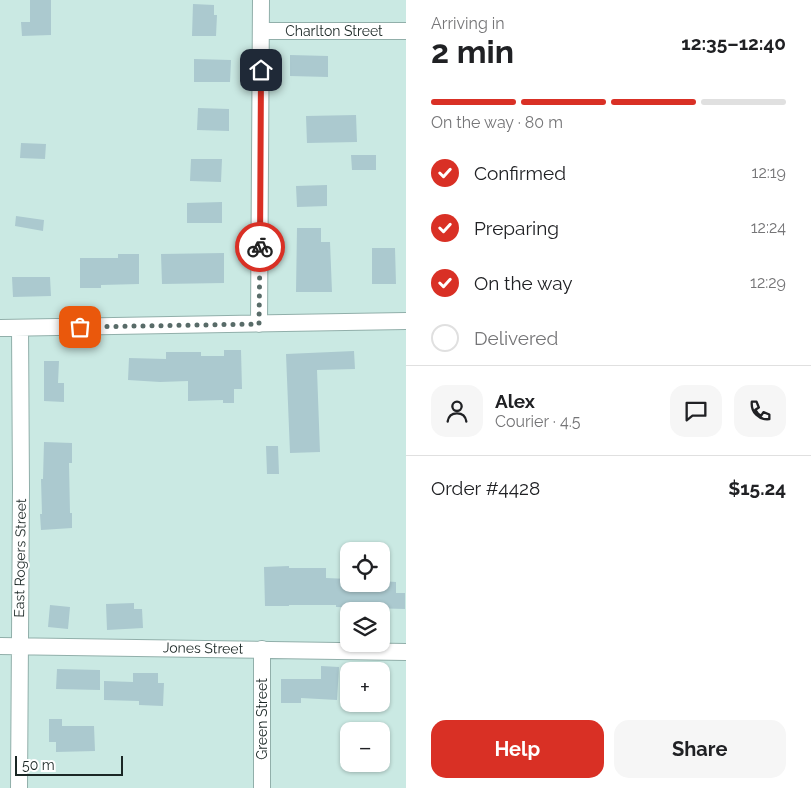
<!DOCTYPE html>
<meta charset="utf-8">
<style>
:root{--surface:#fff;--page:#f6f6f6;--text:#202124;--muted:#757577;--line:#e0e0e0;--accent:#d93025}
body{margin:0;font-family:Raleway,sans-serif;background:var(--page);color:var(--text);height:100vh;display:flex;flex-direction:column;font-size:19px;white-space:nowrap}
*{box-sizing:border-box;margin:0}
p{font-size:16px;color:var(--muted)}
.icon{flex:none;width:28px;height:28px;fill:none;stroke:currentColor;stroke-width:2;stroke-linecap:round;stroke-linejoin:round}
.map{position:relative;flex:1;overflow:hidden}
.details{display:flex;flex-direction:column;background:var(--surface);width:405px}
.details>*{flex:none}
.buttons{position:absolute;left:340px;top:542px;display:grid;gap:10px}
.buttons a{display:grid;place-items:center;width:50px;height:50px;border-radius:10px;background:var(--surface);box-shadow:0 1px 4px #0004;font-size:25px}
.scale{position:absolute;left:15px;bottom:12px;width:108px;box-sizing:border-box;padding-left:5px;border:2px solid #1b2725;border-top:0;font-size:14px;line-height:18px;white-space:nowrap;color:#1b2725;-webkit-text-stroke:4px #fff;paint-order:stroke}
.pin{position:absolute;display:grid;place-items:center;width:42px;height:42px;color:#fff;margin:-21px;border-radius:10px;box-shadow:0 2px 8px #0006}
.courier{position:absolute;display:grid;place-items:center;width:50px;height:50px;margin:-25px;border:4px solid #d93025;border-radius:50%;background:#fff;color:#222;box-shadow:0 1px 6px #0007}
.headline em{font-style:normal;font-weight:700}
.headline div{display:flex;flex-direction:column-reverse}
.headline{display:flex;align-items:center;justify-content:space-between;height:85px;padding:0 25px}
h1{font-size:32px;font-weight:700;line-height:38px}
.bar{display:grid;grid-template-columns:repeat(4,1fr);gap:8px 5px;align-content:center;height:60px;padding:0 25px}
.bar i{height:6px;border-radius:4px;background:var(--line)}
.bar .selected{background:var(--accent)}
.bar p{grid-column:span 4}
.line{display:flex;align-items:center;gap:12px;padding:0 25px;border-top:1px solid var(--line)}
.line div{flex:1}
.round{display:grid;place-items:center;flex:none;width:52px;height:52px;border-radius:15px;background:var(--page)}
ol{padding:0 25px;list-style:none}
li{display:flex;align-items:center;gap:15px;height:55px}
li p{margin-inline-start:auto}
li .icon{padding:5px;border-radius:50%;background:var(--accent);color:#fff;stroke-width:4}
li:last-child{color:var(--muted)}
li i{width:28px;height:28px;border:2px solid var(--line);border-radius:50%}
.primary-button{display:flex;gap:10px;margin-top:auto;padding:10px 25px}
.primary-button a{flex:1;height:58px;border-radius:15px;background:var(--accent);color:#fff;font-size:20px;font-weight:700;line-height:58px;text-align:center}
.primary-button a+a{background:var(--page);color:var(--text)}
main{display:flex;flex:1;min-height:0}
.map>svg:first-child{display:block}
.building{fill:#abc9cf}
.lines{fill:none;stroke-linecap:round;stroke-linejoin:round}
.minor-casing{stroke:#91afaa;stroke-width:18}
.minor{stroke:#fff;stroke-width:16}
.done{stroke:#586b68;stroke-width:5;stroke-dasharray:0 9}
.route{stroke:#d93025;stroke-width:6}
.labels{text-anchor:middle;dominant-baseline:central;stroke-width:4;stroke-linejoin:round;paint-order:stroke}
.street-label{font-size:14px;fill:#1b2725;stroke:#fff}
</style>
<main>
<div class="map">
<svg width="406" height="788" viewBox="0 0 406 788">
<rect width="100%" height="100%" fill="#cae9e3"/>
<!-- building -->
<path class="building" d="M30 0H51V35L22 36 21 22H30Z
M193 4 214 5V15H217L216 36H192Z
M290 55 328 56V77L290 76Z
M194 59 231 60 230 82H194Z
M198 108 229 109V131L197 130Z
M356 115 357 142 307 143 306 116Z
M21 143 46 144 45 159 20 158Z
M351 155H376V170H352Z
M191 159H222L221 182 190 181Z
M327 185V206L297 207 296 186Z
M222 202V223H187V203Z
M16 216 44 220 43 231 15 226Z
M297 228H321V242H330L332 292H296Z
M372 248H395L396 284H372Z
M224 253V283L162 284 161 254Z
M118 254H139V284L101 285V288H80V258H118Z
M12 277H50L51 296 13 297Z
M224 350H241L242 389H234V403H223V400L188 401V381L160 382 128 380 129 358 166 359V352H201V356H224Z
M354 351 355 369 317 370 320 452 290 453 286 354Z
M44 361H59L58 383H64V402L44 401Z
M44 442 72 443V463H69L70 513H72V528L41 530 40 514H42L41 479H43Z
M266 446H278L279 474H267Z
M289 566V568H326V578L349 579V584H381V581L396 582V593H405V609L336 607V605H289V606H265L264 567Z
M134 603V609H142L143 628 107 630 106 604Z
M50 605 70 607 68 629 48 627Z
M321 666 339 667 337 700 301 698V703H281V679H321Z
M57 669 100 670V690L56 689Z
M133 673H158V683H164L163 706 139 705V701L104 700V681L133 682Z
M49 719H62V726H94L95 751 56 752V742H49Z"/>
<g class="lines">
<!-- minor casing -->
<g class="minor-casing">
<path id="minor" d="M261 31H406
M259 324 261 0
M0 328 406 321
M0 646 406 652
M19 788 21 489 20 328
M262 788V649"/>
</g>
<!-- minor -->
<use href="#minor" class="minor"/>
</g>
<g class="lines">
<!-- done -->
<path class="done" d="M80 327 259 324 260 247"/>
<!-- route -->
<path class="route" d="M260 247 261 70"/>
</g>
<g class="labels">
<!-- street labels -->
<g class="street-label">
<text x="334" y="31">Charlton Street</text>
<text transform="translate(20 558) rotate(-89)">East Rogers Street</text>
<text transform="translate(203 648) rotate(1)">Jones Street</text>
<text transform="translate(262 719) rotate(-90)">Green Street</text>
</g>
</g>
</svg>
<div class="buttons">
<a><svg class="icon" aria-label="locate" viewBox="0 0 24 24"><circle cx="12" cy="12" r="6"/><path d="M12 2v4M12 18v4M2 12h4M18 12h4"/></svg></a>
<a><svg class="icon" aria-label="layers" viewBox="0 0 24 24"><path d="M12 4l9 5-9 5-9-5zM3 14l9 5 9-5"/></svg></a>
<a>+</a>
<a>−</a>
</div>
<div class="scale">50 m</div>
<div class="pin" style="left:80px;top:327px;background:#ea580c"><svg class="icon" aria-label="bag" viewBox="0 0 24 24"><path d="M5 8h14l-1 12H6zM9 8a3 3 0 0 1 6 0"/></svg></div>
<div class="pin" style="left:261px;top:70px;background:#1f2937"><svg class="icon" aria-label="home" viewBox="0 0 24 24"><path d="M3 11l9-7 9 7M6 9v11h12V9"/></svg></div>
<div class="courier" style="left:260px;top:247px"><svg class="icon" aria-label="bike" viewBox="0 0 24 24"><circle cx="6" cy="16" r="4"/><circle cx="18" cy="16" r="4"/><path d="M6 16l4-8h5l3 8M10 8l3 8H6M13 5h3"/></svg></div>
</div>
<section class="details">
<div class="headline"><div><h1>2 min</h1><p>Arriving in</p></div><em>12:35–12:40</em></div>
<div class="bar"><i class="selected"></i><i class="selected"></i><i class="selected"></i><i></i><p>On the way · 80 m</p></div>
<ol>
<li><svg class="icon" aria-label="check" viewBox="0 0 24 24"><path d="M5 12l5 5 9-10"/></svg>Confirmed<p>12:19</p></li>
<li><svg class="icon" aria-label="check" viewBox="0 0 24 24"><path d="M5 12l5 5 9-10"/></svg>Preparing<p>12:24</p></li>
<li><svg class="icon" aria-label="check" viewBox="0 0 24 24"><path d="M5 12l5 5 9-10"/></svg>On the way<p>12:29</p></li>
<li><i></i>Delivered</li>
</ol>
<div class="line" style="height:90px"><a class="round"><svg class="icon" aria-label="person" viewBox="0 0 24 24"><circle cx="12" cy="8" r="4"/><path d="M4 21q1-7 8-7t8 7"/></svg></a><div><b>Alex</b><p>Courier · 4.5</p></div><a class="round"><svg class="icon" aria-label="chat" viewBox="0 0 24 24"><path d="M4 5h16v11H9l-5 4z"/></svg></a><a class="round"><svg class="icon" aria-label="phone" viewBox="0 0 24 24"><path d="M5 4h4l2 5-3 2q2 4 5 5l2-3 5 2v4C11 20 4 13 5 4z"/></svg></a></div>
<div class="line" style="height:65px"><div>Order #4428</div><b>$15.24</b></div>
<div class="primary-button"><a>Help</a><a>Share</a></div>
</section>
</main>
